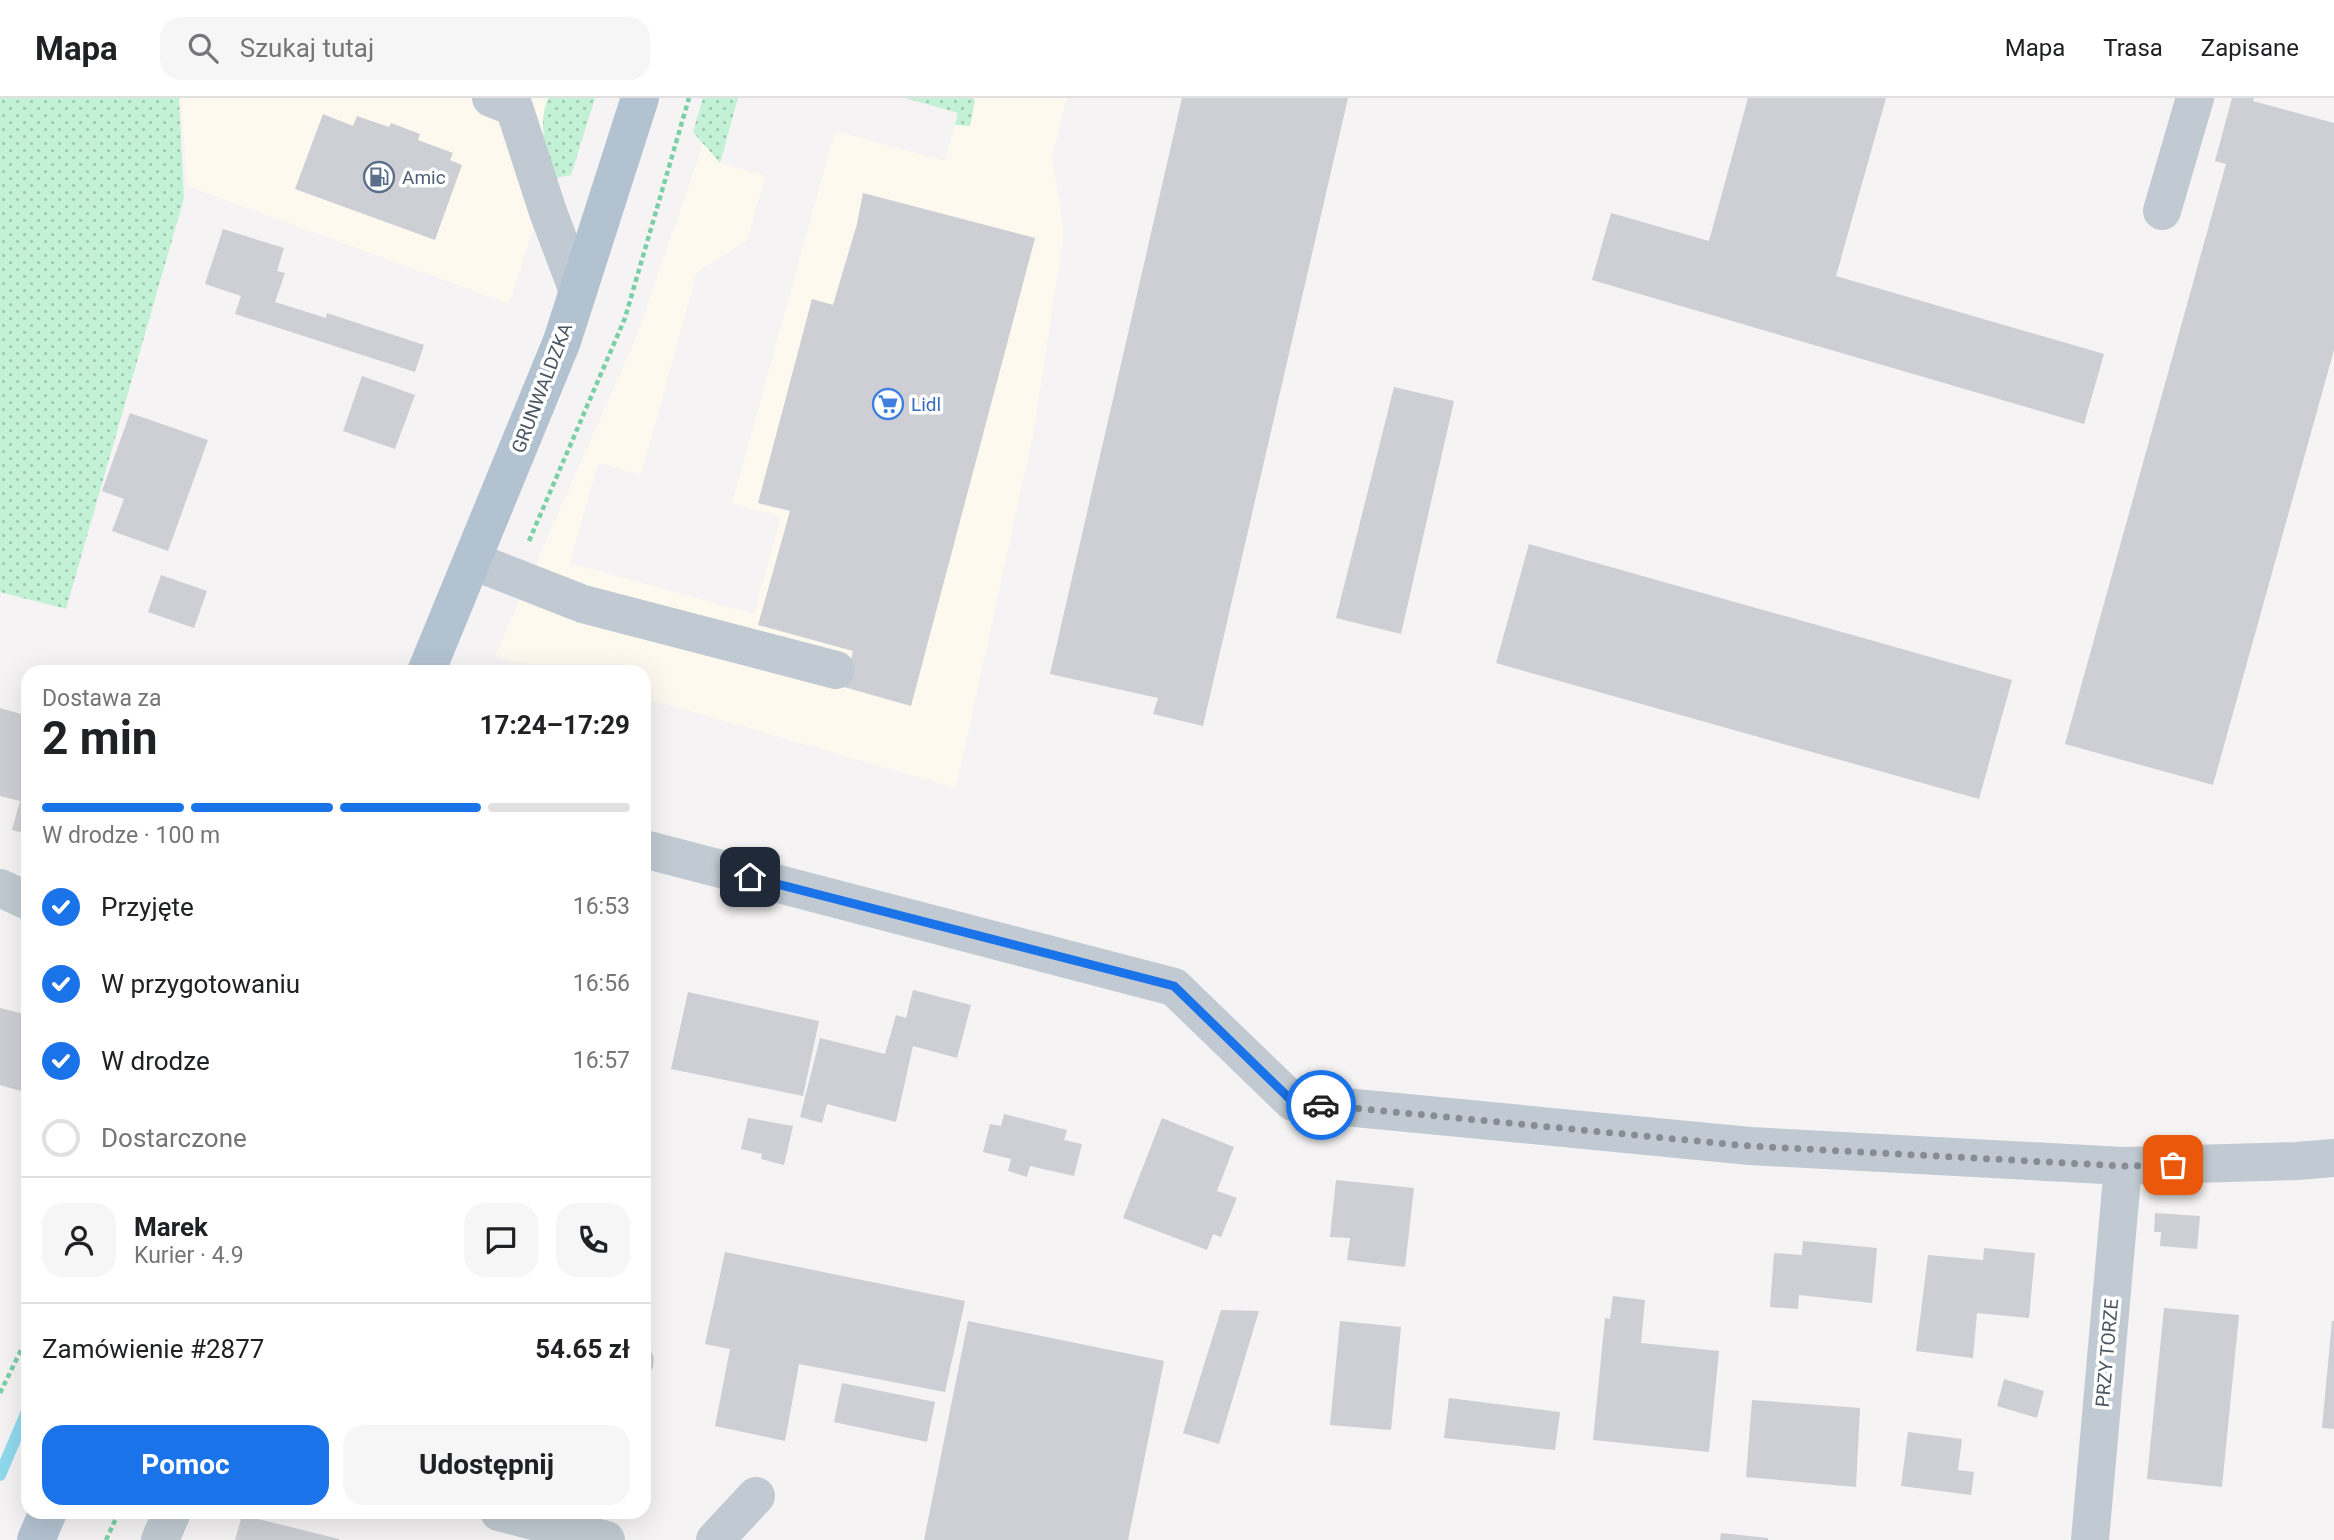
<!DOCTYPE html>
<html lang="pl">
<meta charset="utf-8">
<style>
:root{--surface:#fff;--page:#f6f6f6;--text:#202124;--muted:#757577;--line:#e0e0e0;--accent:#1a73e8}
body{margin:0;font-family:Roboto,sans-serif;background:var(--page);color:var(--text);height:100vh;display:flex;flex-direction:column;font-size:26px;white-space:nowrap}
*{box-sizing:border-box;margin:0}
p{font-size:23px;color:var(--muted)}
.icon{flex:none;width:38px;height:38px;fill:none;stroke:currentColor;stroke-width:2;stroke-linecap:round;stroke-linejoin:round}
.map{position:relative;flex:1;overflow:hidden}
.drawer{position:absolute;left:21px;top:567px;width:630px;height:854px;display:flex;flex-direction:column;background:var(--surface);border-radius:21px;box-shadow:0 7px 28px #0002}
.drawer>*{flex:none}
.pin{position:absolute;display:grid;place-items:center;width:60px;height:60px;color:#fff;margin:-30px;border-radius:14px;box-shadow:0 4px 10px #0006}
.courier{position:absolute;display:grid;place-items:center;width:70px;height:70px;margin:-35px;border:5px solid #1a73e8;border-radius:50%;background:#fff;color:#222;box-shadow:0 2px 9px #0007}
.overview em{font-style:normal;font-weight:700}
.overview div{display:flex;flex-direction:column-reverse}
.overview{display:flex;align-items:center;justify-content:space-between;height:119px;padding:0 21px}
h1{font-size:46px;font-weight:700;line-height:52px}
.bar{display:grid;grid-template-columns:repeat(4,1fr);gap:10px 7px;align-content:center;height:84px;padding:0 21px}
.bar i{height:9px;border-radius:5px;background:var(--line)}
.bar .active{background:var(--accent)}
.bar p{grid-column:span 4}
.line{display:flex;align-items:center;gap:18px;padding:0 21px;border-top:2px solid var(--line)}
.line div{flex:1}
.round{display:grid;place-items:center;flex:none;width:74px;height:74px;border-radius:21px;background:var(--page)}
ol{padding:0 21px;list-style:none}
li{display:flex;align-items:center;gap:21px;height:77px}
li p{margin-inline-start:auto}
li .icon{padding:7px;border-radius:50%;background:var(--accent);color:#fff;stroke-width:4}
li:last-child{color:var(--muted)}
li i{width:38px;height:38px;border:4px solid var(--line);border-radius:50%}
.action{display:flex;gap:14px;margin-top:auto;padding:14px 21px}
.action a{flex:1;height:80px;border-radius:21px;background:var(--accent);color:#fff;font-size:28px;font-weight:700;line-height:80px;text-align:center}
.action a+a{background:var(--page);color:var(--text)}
header{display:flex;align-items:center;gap:42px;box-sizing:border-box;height:98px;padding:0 35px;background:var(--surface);border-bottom:2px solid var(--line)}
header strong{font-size:33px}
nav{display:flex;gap:38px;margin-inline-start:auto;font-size:24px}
.search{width:490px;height:63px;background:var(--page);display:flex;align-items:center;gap:18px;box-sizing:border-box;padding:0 24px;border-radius:21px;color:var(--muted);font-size:26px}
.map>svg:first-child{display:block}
.commercial{fill:#fdf9ef;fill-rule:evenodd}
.grass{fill:url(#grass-dots)}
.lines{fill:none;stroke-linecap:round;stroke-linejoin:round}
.stream{stroke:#90daee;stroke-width:12}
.building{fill:#cdcfd5}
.path{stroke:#7ad0a6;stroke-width:4.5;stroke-dasharray:5 3.5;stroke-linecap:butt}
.minor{stroke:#c1cad2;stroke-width:38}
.major{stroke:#b3c2d1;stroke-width:38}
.done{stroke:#868d94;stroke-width:7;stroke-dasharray:0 12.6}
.route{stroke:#1a73e8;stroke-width:9}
.labels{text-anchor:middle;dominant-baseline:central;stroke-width:7;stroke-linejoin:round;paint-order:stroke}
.service-label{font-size:19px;fill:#4e5e75;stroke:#fff;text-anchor:start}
.street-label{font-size:19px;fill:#4a5661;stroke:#fff}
.shop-label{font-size:19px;fill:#366cbe;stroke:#fff;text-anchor:start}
</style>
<header>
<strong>Mapa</strong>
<div class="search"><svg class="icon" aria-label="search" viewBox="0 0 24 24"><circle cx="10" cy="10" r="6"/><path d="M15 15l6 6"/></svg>Szukaj tutaj</div>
<nav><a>Mapa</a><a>Trasa</a><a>Zapisane</a></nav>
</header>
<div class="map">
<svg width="2334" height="1442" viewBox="0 0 2334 1442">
<defs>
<pattern id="grass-dots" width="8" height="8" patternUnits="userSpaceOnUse" patternTransform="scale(1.75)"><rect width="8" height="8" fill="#c3f1d5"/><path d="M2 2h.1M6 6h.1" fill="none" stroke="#a0c6b0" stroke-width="1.8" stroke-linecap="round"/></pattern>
</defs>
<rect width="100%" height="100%" fill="#f5f3f3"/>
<!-- commercial -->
<path class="commercial" d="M181 0H576L509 206 187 88Z
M715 0H738L720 65 765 78 747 143 697 174 641 377 598 365 570 465 754 516 781 419 732 405 835 33 945 63 958 15 905 0H1067L1052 58 1064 134 1034 332 956 690 644 600V574H552L495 558 638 235 699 57ZM863 95 1035 140 911 608 844 589 853 553 759 527 790 413 758 405 812 201 833 207 857 126Z"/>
<!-- grass -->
<path class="grass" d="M0 0H179L184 100 66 511 0 494Z
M548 0H595L571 77 555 80C546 54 537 27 548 0Z
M703 0H738L720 65 693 34Z
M905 0H973L975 3 970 28 955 27 958 15Z"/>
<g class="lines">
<!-- stream -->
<path class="stream" d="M0 1377 28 1311"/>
</g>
<!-- building -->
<path class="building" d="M1182 0H1348L1203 628 1153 616 1158 600 1050 576Z
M1748 0H1886L1836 178 2104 256 2084 326 1592 182 1611 115 1709 143Z
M2232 0H2254L2253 3 2334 25V252L2213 687 2065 646 2226 66 2215 63Z
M323 16 353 28 357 18 389 29 391 25 420 36 418 42 453 55 450 62 462 67 435 142 295 91Z
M863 95 1035 140 911 608 844 589 853 553 758 527 790 413 758 405 812 201 833 207 857 126Z
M223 131 284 150 277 173 285 175 275 204 326 220 327 215 424 247 415 274 235 216 241 198 205 186Z
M362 278 415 297 395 351 343 333Z
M1394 289 1454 303 1401 536 1336 520Z
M130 315 208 342 168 453 112 433 124 401 102 393Z
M1529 446 2012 582 1979 701 1496 565Z
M161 477 207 493 194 530 148 514Z
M0 610 28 618V736L12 732 20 703 0 698Z
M913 892 971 907 957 960 913 948 896 1024 827 1006 822 1025 800 1019 820 940 885 956 896 917 906 920Z
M688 894 819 923 803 998 671 971Z
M0 910 28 917V995L0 987Z
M1004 1016 1067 1032 1064 1042 1082 1046 1074 1078 1030 1068 1027 1079 1008 1073 1011 1061 983 1054 990 1026 1001 1028Z
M748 1020 793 1028 784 1067 761 1061 762 1056 741 1051Z
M1162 1020 1234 1049 1217 1093 1237 1100 1221 1139 1213 1136 1207 1152 1123 1120Z
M1336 1082 1414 1090 1405 1169 1347 1162 1350 1140 1330 1139Z
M2155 1115 2200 1118 2197 1151 2160 1148 2161 1134H2154Z
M1803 1143 1877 1150 1872 1205 1799 1197 1798 1211 1770 1209 1774 1155 1802 1157Z
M1984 1150 2035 1155 2029 1220 1977 1215 1973 1260 1916 1253 1928 1157 1983 1162Z
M725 1154 965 1203 945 1294 799 1266 785 1343 715 1328 730 1251 705 1246Z
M1613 1198 1645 1202 1641 1245 1719 1253 1709 1354 1593 1342 1605 1220 1610 1221Z
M2164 1210 2239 1217 2222 1389 2147 1381Z
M1221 1212 1259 1213 1219 1346 1183 1335Z
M968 1223 1164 1263 1128 1442H924Z
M1340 1223 1401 1229 1391 1332 1330 1327Z
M2332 1223H2334V1331L2322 1330Z
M644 1240 654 1259 653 1269 644 1284Z
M2004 1281 2044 1293 2037 1320 1997 1308Z
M842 1285 935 1304 927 1344 834 1324Z
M1449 1300 1560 1314 1555 1352 1444 1340Z
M1752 1302 1860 1310 1856 1389 1746 1379Z
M1908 1334 1962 1341 1958 1372 1974 1374 1971 1397 1901 1388Z
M242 1417 339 1441V1442H235Z
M1721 1435 1768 1440V1442H1720Z"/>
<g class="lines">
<!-- path -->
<path class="path" d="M529 443 625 220 689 0
M0 1295 28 1238
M106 1442 119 1414"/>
<!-- minor -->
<path class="minor" d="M491 0 514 9 548 114 578 193
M2162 113 2195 0
M473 463 583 506 836 572
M644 751 1174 889 1293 1004 1750 1048 2123 1068 2297 1063 2334 1060
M0 790 28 803
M499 1414 606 1442
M160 1442 172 1414
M715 1442 756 1398
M2090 1442 2123 1068"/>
<!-- major -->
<path class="major" d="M426 574 562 243 640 0
M36 1442 48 1414"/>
</g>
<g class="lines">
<!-- done -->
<path class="done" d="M1321 1007 1749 1048 2123 1068 2173 1067"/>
<!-- route -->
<path class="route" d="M750 779 1174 888 1293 1004 1321 1007"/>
</g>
<!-- icons -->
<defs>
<g id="fuel-ring" transform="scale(1.575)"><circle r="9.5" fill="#fff" stroke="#5c6f8a" stroke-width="1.5"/><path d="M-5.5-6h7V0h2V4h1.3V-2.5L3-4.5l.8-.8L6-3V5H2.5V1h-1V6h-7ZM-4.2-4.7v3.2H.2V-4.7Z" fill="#5c6f8a"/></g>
<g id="supermarket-ring" transform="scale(1.575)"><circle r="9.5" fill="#fff" stroke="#3f7fe0" stroke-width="1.5"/><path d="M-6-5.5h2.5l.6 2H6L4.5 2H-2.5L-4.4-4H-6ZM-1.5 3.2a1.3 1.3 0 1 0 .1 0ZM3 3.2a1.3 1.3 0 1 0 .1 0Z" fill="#3f7fe0"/></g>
</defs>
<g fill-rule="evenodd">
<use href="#fuel-ring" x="379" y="79"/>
<use href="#supermarket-ring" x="888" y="306"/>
</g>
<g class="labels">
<!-- service labels -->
<g class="service-label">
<text x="402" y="79">Amic</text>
</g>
<!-- street labels -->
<g class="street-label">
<text transform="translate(542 290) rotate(-69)">GRUNWALDZKA</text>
<text transform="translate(2107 1255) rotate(-85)">PRZY TORZE</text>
</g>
<!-- shop labels -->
<g class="shop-label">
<text x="911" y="306">Lidl</text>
</g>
</g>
</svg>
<div class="pin" style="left:2173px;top:1067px;background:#ea580c"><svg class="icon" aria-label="bag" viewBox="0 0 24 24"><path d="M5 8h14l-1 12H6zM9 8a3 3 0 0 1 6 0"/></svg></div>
<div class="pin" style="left:750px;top:779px;background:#1f2937"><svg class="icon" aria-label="home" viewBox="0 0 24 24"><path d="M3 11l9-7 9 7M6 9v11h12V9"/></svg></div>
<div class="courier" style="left:1321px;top:1007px"><svg class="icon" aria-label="car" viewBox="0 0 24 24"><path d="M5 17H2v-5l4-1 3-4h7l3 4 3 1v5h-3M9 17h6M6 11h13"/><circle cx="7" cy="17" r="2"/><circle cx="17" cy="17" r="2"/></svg></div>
<section class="drawer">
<div class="overview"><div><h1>2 min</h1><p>Dostawa za</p></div><em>17:24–17:29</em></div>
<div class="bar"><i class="active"></i><i class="active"></i><i class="active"></i><i></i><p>W drodze · 100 m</p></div>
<ol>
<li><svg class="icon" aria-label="check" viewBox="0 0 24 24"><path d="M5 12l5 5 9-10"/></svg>Przyjęte<p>16:53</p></li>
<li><svg class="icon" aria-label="check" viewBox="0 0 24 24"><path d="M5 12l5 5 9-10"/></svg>W przygotowaniu<p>16:56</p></li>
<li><svg class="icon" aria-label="check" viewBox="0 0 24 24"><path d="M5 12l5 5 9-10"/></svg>W drodze<p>16:57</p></li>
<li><i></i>Dostarczone</li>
</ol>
<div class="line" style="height:126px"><a class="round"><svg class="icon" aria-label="person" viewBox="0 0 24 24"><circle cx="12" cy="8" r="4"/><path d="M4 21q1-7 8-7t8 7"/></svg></a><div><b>Marek</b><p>Kurier · 4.9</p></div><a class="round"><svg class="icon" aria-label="chat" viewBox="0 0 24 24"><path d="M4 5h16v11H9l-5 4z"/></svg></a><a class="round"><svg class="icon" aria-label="phone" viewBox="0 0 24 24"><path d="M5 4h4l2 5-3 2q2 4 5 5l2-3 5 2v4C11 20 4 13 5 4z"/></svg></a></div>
<div class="line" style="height:91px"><div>Zamówienie #2877</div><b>54.65 zł</b></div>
<div class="action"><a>Pomoc</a><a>Udostępnij</a></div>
</section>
</div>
